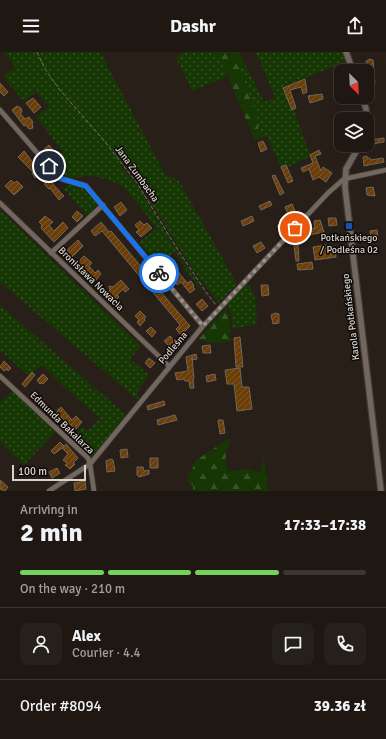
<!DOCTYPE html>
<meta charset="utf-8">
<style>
:root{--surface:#1e1712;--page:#26201b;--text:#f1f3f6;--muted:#a19f9f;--line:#3c3632;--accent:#74d25c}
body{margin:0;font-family:Signika,sans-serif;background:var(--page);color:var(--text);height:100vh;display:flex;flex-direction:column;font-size:15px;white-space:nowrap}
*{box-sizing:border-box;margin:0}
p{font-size:13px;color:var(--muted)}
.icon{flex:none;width:22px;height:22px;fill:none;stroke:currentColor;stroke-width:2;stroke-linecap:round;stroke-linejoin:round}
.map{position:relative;height:439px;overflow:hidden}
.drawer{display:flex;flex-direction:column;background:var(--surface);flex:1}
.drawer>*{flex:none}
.needle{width:26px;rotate:156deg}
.buttons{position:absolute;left:334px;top:12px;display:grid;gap:8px}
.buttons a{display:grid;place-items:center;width:40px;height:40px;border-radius:8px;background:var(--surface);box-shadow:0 4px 16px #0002,0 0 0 1px var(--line);font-size:20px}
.scale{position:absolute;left:12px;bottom:10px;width:74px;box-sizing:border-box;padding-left:4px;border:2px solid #d9d3ce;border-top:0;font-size:11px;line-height:14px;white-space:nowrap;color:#d9d3ce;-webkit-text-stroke:3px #0e0a07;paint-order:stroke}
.pin{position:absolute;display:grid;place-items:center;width:34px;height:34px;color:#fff;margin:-17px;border:2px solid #fff;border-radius:50%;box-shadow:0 1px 4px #0007}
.courier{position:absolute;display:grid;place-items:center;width:40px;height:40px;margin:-20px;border:3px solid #1a73e8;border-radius:50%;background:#fff;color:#222;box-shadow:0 1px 5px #0007}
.headline em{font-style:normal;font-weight:800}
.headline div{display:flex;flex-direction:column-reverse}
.headline{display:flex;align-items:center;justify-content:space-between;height:68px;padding:0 20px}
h1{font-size:26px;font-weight:800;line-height:30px}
.bar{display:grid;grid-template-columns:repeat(4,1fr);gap:6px 4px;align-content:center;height:48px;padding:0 20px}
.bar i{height:5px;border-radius:3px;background:var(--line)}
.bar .current{background:var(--accent)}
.bar p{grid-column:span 4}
.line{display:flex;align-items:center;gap:10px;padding:0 20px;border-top:1px solid var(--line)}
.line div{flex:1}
.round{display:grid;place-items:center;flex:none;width:42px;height:42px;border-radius:8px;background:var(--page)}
header{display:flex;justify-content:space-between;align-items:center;height:52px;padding:0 20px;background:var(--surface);font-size:18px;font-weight:800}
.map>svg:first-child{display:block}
.grass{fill:url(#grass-dots)}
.forest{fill:url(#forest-firs)}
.building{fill:url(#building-hatch);stroke:#71675e}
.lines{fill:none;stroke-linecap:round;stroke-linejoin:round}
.minor-casing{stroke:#403934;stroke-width:6}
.tertiary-casing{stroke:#403934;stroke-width:8}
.path{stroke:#7a726c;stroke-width:1;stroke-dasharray:4 2;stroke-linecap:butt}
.minor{stroke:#72675f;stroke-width:4.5}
.tertiary{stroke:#72675f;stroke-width:5.5}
.done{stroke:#9b948e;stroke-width:4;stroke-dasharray:0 7.2}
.route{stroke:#1a73e8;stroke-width:5}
.transit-dot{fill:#1a4fb4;stroke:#0e0a07;stroke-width:1.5}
.labels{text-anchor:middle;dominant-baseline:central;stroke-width:3;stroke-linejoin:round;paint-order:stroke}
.street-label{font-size:10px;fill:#d9d3ce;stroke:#0e0a07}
.poi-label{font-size:10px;fill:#d9d3ce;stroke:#0e0a07}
</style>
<header><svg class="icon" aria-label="menu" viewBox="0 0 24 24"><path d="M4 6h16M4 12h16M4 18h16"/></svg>Dashr<svg class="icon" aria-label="share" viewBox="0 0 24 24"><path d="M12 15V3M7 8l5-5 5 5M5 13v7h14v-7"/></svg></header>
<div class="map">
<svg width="386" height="439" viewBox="0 0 386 439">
<defs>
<pattern id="grass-dots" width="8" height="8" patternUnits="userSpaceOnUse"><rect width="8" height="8" fill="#163704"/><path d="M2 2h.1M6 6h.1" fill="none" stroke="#375327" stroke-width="1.8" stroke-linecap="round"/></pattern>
<pattern id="forest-firs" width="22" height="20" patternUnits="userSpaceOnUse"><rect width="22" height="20" fill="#163704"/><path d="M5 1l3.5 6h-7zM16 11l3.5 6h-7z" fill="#375327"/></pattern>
<pattern id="building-hatch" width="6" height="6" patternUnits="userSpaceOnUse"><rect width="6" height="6" fill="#6b3d07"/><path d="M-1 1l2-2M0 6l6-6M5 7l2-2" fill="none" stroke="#80582a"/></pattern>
</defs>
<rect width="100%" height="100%" fill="#281f18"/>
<!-- grass -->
<path class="grass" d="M4 0H100L165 122 179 129 237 232 219 251C203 232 189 212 176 191 158 163 143 136 123 110L120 113 136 131 174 194 209 247 190 225 175 200 157 214 139 190 157 176 124 135 109 128 88 123 77 126 68 125 61 122 47 111 63 100 36 65 49 55 36 40 24 49 3 25 15 15Z
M187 0H215L228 24 192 39 176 5Z
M256 0H342L345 10 285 34 311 104 282 118 267 84 260 86 258 79 259 71 239 17 246 14 264 50 275 46Z
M70 133 86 136 98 151 97 154 87 164 64 137 66 134Z
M0 158 141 294 130 307 149 323 138 338V348L0 230Z
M246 232C257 237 257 262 257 272L233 277 231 262 227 252Z
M0 253 126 363 93 404H90L71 387 82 375 88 379 100 366 64 335 42 313 29 324 0 298Z
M12 339 56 379 24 413 0 390V351Z"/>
<!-- forest -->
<path class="forest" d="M215 0H239L246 14 239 17 254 55 259 71 258 79 260 86 255 89 228 24Z
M226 256 229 265 231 290 215 291 198 288Z
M228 387 231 389C226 398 223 409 228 418L233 419 249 417 260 421 264 404 268 439H193V434L189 431 188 423 191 421 195 409Z"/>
<!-- building -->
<path class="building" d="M370 7 373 8 375 31H370L366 9Z
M305 27 307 40 303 42 301 35 290 38 296 56 292 58 283 36Z
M0 31 8 40 4 44 0 40Z
M322 42 323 47 310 51 308 44Z
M33 46 41 55 34 61 26 51Z
M17 54 21 56 22 60 20 61 25 67 29 65 33 70 32 71 33 76 29 77 26 73 24 74 12 58Z
M384 86V90L372 92 371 88Z
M263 89 267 97 261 100 258 91Z
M49 93 55 101 51 104 44 97Z
M319 98 321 102 315 104 321 119 323 115 332 121 326 130 319 125 313 128 309 117 303 120 301 116 313 111 310 103Z
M24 99 41 121 35 126 32 121 33 120 18 105Z
M367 104V106H370L371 108 383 106 384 110 364 114 363 105Z
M286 113 293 129 288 131 281 115Z
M275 123 284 141 280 143 272 124Z
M11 128 14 131 17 129 23 135 14 143 5 134Z
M49 128 64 144 59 148 50 136 49 137 44 132Z
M373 135 375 144 367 143 366 136Z
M270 149 272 153 261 158 259 154Z
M121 150 127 158 120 164 114 155Z
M292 152 295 159 288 162 285 155Z
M77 159 83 164 77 170 72 165Z
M45 164 53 170 49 173 54 179 63 170 68 176 54 190 41 176 42 173 39 170Z
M252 164 254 169 243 174 241 169Z
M328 166H336L337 173 329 174Z
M320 168 324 180 304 184 303 178 315 176 314 169Z
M140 169 144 173 147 171 152 176 141 185 136 180 139 178 135 173Z
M284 169 287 174 281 179 277 174Z
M101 170 109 180 111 179 118 187 149 224 148 225 190 274 184 280 180 282 176 277 180 273 102 179 95 184 91 179Z
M377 178 378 188 371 189 370 179Z
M78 188 83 194 71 206 65 200Z
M261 190 265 196 257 201 253 194Z
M294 193H298L299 209H296Z
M327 193 328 197 335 196 336 205 315 208 313 195Z
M84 204 92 211 89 214 95 221 98 218 101 222 95 229 91 225 92 224 85 218 83 219 76 212Z
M169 208 187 231 191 229 194 234 193 235 195 237 190 241 181 230 177 233 162 213Z
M312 210 313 217 298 218 297 212Z
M121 228 129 237 125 240 123 237 117 243 119 245 116 248 108 240 110 238 109 234 113 235Z
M261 233H268L269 243 262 244Z
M202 247 208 254 202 259 196 252Z
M140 259 146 265 144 267 145 268 140 274 137 270 139 268 135 264Z
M275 261 279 262V271L273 272 271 263Z
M151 275 156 280 152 285 146 279Z
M170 284 175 289 173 291 174 293 171 296 164 289Z
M240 285 243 315H236L234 286Z
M210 293 211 301H203L202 294Z
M196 302 197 307 192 308V305L194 327H193L194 336H190L189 329H185L184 327 177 328 175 321 188 319 186 305Z
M149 306 155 311 150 316 145 311Z
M4 309 11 316 8 319 7 317 4 319 0 315Z
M240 316 242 335H249L252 357 237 359 234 332H227L225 318Z
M32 320 35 323 25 335 22 332Z
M43 322 48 327 43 332 41 331 40 332 37 328Z
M215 322 216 328 207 330 206 324Z
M164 349 165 353 148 358 147 354Z
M61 355 72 368 76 364 79 367H78L82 370 76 377 56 361 58 359V357H60Z
M175 363 177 368 158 373 157 368Z
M218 368H223L225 381 220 382Z
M60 390 64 394 63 396 66 392 78 406 73 411 75 412 70 417 65 413 67 411 63 408 68 402 62 396 54 402 51 399Z
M127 397 128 405 121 406 120 398Z
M150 406H158V416H150Z
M111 407 113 408 115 419 107 420 106 409Z
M137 415H143L144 419 149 418V422L139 425 137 423Z
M57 416 60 421 52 426 49 420Z
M0 428 8 435 5 439 0 437Z
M85 429 86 437 75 439 74 431Z"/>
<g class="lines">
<!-- minor casing -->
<g class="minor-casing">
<path id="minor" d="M0 58 59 126 86 134 203 274
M0 151 169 314
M51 201 103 153
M0 324 88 406 90 412 94 439
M49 439 90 412 203 274 328 141 344 127 386 118"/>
</g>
<!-- tertiary casing -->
<g class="tertiary-casing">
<path id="tertiary" d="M346 0 353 19
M362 45 366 57 367 67
M360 93 346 117 345 135 381 439"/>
</g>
<!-- path -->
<path class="path" d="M37 0 45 17 59 37 101 85 137 131 176 195 206 240 216 253"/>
<!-- minor -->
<use href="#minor" class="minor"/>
<!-- tertiary -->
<use href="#tertiary" class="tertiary"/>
</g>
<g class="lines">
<!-- done -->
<path class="done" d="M159 221 203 274 295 176"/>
<!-- route -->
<path class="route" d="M49 114 59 126 86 134 159 221"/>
</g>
<!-- markers -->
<rect class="transit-dot" x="345" y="170" width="8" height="8" rx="2"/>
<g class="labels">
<!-- street labels -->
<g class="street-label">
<text transform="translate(137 122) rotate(54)">Jana Zumbacha</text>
<text transform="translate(91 227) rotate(44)">Bronisława Nowacia</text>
<text transform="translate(351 265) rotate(-97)">Karola Potkańskiego</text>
<text transform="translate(173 296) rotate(-50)">Podleśna</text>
<text transform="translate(62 371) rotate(44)">Edmunda Bakalarza</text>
</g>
<!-- poi labels -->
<g class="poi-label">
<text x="349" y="186">Potkańskiego<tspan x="349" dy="12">/ Podleśna 02</tspan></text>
</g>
</g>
</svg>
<div class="buttons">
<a><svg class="needle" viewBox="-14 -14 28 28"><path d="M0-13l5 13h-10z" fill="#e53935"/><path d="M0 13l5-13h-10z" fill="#a19f9f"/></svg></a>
<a><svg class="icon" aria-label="layers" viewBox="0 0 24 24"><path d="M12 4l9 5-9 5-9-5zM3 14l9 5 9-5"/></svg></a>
</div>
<div class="scale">100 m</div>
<div class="pin" style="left:295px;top:176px;background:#ea580c"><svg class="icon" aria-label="bag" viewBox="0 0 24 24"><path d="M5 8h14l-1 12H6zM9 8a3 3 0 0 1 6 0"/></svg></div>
<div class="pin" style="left:49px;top:114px;background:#1f2937"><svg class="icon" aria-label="home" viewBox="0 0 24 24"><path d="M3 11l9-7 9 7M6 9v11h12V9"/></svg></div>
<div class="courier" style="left:159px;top:221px"><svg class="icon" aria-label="bike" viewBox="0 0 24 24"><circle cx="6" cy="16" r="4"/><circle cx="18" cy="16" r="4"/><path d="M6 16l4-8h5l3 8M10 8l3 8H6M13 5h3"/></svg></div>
</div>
<section class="drawer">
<div class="headline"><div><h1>2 min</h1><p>Arriving in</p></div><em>17:33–17:38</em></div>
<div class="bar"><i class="current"></i><i class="current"></i><i class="current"></i><i></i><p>On the way · 210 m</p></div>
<div class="line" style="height:72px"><a class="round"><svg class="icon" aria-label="person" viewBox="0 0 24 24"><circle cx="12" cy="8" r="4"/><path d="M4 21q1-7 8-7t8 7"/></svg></a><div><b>Alex</b><p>Courier · 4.4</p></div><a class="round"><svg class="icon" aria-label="chat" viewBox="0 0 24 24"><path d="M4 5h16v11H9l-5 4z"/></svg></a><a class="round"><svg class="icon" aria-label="phone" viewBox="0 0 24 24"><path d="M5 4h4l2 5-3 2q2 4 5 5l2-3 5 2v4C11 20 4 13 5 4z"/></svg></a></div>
<div class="line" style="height:52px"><div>Order #8094</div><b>39.36 zł</b></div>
</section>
